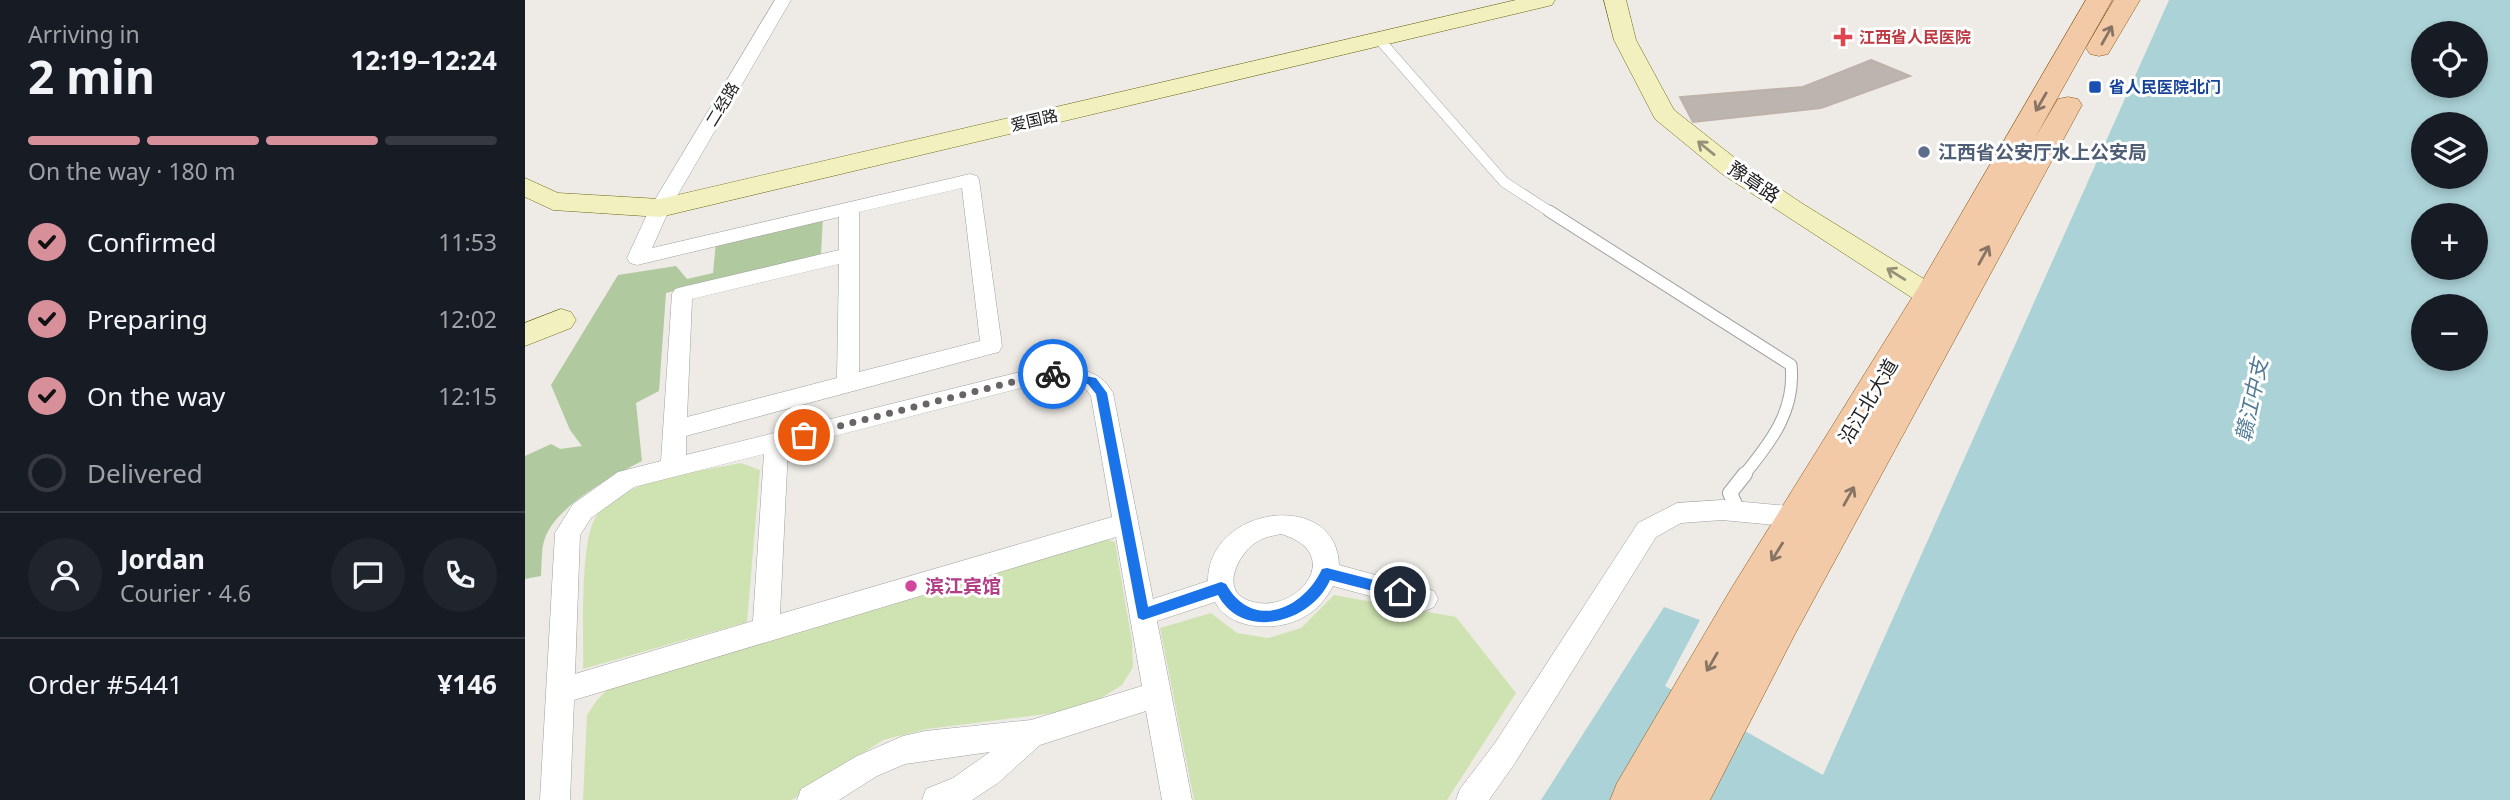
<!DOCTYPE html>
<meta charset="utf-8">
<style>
:root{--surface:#171b24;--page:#20242c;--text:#f1f3f6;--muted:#9ea1a6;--line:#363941;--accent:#d79099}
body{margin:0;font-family:"Noto Sans","Noto Sans SC",sans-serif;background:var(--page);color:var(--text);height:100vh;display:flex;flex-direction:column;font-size:26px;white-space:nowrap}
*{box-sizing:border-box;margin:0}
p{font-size:23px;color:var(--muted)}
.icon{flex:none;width:38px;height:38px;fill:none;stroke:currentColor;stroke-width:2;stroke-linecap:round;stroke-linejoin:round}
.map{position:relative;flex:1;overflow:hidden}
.drawer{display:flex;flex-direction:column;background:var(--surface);width:525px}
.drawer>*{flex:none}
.controls{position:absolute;left:1886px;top:21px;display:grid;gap:14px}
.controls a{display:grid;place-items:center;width:77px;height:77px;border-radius:50%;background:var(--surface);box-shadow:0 4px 10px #0003;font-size:35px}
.pin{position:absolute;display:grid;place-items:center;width:60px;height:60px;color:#fff;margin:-30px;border:4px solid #fff;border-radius:50%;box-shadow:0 2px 7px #0007}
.courier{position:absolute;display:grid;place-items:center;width:70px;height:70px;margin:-35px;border:5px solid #1a73e8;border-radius:50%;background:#fff;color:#222;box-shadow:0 2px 9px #0007}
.summary em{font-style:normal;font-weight:700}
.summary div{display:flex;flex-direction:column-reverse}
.summary{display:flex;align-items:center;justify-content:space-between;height:119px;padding:0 28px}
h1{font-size:46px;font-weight:700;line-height:52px}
.bar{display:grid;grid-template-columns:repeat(4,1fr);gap:10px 7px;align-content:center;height:84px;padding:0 28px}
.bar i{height:9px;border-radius:5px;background:var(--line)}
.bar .current{background:var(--accent)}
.bar p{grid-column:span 4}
.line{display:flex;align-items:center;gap:18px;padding:0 28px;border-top:2px solid var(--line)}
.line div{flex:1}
.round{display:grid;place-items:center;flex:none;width:74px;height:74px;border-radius:37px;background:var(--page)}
ol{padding:0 28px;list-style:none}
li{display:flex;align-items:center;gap:21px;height:77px}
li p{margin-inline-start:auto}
li .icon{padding:7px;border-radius:50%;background:var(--accent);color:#111;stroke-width:4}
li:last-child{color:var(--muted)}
li i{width:38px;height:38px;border:4px solid var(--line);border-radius:50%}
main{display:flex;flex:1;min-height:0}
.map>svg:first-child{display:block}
.grass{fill:#cfe3b2}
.forest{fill:#b0c99f}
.water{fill:#abd2d7;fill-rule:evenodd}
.building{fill:#bbb4af;stroke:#bfb1aa;stroke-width:2}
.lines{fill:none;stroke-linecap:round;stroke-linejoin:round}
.lane-far2-casing{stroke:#a0a0a0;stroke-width:11}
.lane-far1-casing{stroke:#a0a0a0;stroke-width:13}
.lane-casing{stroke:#a0a0a0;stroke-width:16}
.street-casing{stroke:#a0a0a0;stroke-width:1}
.secondary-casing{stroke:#6a6a11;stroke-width:1}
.primary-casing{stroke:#895511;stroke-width:1}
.lane-far2{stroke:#fff;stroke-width:10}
.lane-far1{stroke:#fff;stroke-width:11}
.lane{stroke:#fff;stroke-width:14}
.street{fill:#fff;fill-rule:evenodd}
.secondary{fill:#f3f0c0;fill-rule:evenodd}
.primary{fill:#f2caa8;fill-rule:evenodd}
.oneway{stroke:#887464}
.oneway2{stroke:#949278}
.route{fill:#1a73e8}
.done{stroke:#676665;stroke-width:7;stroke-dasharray:0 12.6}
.health-dot{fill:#e0444e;stroke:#fff;stroke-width:2.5}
.transit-dot{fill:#1a4fb4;stroke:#fff;stroke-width:2.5}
.service-dot{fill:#5c6f8a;stroke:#fff;stroke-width:2.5}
.hotel-dot{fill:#d1479c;stroke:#fff;stroke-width:2.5}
.labels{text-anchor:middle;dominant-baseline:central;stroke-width:6;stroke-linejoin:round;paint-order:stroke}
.far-health-label{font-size:16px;font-weight:bold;fill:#be3a42;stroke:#fff;text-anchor:start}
.far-transit-label{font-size:16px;font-weight:bold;fill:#164399;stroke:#fff;text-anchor:start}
.far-street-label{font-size:16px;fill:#1f1f1f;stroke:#fff}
.service-label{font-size:19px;font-weight:bold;fill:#4e5e75;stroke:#fff;text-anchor:start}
.street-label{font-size:19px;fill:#1f1f1f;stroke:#fff}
.hotel-label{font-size:19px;font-weight:bold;fill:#b23c85;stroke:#fff;text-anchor:start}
.water-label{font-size:21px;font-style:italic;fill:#4f7995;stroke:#fff}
</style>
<main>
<section class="drawer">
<div class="summary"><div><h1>2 min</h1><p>Arriving in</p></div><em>12:19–12:24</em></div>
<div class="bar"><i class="current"></i><i class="current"></i><i class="current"></i><i></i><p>On the way · 180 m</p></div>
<ol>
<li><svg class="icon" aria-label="check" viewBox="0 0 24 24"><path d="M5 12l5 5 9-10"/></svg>Confirmed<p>11:53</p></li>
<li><svg class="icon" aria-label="check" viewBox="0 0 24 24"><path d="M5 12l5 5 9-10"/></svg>Preparing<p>12:02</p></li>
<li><svg class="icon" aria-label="check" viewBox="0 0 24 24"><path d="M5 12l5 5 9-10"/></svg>On the way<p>12:15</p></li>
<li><i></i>Delivered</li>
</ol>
<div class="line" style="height:126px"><a class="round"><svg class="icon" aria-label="person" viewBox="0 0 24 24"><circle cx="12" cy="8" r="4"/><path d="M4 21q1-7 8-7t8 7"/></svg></a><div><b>Jordan</b><p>Courier · 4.6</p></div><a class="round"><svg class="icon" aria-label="chat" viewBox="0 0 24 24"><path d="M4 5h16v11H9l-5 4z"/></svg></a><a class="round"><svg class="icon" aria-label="phone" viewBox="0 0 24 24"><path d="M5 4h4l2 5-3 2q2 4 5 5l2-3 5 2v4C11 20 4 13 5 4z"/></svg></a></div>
<div class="line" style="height:91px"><div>Order #5441</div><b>¥146</b></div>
</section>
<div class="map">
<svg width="1985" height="800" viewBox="0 0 1985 800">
<rect width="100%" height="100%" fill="#eeebe6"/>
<!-- grass -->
<path class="grass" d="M216 463 235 470 222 622 58 669C59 636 54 538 72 515 101 478 172 472 216 463Z
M579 539 590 542 607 642 608 667 597 685 573 700 536 712 402 729 358 740 267 800H58L62 715 72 700 85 687Z
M809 595 931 617 991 693 922 800H669L635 628 686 613 712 633 743 638 776 628Z"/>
<!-- forest -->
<path class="forest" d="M298 216 296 254 141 293 134 391 111 403 117 461C88 476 32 505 20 538 16 548 17 564 16 576L0 579V456L26 444 35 449 57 446 45 430 26 385 93 275 151 266 162 279 188 273 191 242Z"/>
<!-- water -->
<path class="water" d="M1644 0H1985V800H1016L1139 607 1175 620 1140 686 1298 775ZM1899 33H1951V86H1899ZM1899 124H1951V177H1899ZM1899 215H1951V268H1899ZM1899 306H1951V359H1899Z"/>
<!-- building -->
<path class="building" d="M1346 60 1385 76 1296 108 1168 122 1155 97 1278 87Z"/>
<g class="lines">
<!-- lane-far2 casing -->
<g class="lane-far2-casing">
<path id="lane-far2" d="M853 38 979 182 1027 213"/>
</g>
<!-- lane-far1 casing -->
<g class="lane-far1-casing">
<path id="lane-far1" d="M1024 211 1266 365C1271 410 1246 442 1219 475"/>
</g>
<!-- lane casing -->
<g class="lane-casing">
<path id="lane" d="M1213 511 1205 493 1220 474"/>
</g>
<!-- street casing -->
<g class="street-casing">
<path id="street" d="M250 0H266L145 208 127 248 445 174 452 176 454 180 477 346 474 352 466 354 161 436V455L523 365C549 369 574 367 588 393L628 599 683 581C683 505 812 489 814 565L909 591 913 599 909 607 900 611 808 586C801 599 792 610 779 617 753 632 705 631 690 602L632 621 667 800H637L621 711 515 745 473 783 447 800H397L401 789 428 778 465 752 380 764 352 776 314 800H272L276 789 332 756 378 736 400 731 506 720 617 686 591 537 49 700 45 800H15L30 533 48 504 93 472 136 461 147 294 150 289 157 287 314 250V217L112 265 105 263 102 258 125 208ZM437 188 455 341 334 372V212ZM314 264 312 378 162 417 167 299ZM523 381 560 388 566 396 587 517 255 614 263 448ZM239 454 228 621 50 674 55 535 66 518 109 487ZM756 534C824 554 769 619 722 600 695 589 714 554 730 543 738 537 747 536 756 534Z
M1197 500 1274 507 1292 514 1295 521 1292 528 1283 531 1271 527 1197 520 1156 523 1131 537 990 763 964 800H931L935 789 970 743 1113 523 1152 503Z"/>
</g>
<!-- secondary casing -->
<g class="secondary-casing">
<path id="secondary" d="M991 0H1030L1027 5 1019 7 135 217 28 210 0 197V178L33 193 135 199Z
M1079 0H1101L1111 40 1149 110 1215 162 1278 204 1415 289 1441 298 1446 305 1441 312 1431 315 1395 303 1197 174 1130 119 1089 40Z
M36 309 46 312 51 320 46 328 0 346V323Z"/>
</g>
<!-- primary casing -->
<g class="primary-casing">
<path id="primary" d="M1561 0H1587L1510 138 1533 99 1543 97 1553 99 1557 105 1270 634 1185 800H1085L1092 783 1206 589 1393 288Z
M1589 0H1615L1583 54 1574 56 1565 54 1561 48Z"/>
</g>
<!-- lane-far2 -->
<use href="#lane-far2" class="lane-far2"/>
<!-- lane-far1 -->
<use href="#lane-far1" class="lane-far1"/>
<!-- lane -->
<use href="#lane" class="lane"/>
<!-- street -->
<use href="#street" class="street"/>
<!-- secondary -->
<use href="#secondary" class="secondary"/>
<!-- primary -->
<use href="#primary" class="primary"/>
</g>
<!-- one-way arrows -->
<defs><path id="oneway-shaft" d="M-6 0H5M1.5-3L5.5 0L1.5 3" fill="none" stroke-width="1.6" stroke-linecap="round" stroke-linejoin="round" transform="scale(1.75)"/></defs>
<g class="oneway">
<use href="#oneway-shaft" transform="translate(1582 35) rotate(-61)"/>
<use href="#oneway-shaft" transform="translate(1516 102) rotate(120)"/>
<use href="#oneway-shaft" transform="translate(1459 255) rotate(-61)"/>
<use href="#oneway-shaft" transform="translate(1324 496) rotate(-61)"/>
<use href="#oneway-shaft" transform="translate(1252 552) rotate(122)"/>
<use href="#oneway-shaft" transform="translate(1187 662) rotate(120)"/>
</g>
<g class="oneway2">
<use href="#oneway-shaft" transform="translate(1181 148) rotate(-141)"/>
<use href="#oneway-shaft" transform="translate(1371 274) rotate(-148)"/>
</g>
<!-- route -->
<path class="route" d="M528 370 571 378 582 393 623 607 696 582 701 584C727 631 778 610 797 569L802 568 880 588V596L875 598 805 580C787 622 718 642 693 595L618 620 613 618 571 394 563 384 524 377V371Z"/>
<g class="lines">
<!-- done -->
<path class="done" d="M279 435 523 373 528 374"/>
</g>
<!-- markers -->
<path class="health-dot" d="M1314.5 26.5h7v7h7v7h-7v7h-7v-7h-7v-7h7z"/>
<rect class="transit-dot" x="1563" y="80" width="14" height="14" rx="3.5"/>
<circle class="service-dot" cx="1399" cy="152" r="7"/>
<circle class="hotel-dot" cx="386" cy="586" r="7"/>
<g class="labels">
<!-- far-health labels -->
<g class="far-health-label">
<text x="1334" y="37">江西省人民医院</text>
</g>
<!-- far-transit labels -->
<g class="far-transit-label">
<text x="1584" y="87">省人民医院北门</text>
</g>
<!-- far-street labels -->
<g class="far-street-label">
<text transform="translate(197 104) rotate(-59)">二经路</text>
<text transform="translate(509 120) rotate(-13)">爱国路</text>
</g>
<!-- service labels -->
<g class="service-label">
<text x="1413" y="152">江西省公安厅水上公安局</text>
</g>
<!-- street labels -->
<g class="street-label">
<text transform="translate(1229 182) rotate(34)">豫章路</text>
<text transform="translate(1343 401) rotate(-59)">沿江北大道</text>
</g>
<!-- hotel labels -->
<g class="hotel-label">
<text x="400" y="586">滨江宾馆</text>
</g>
<!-- water labels -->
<g class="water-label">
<text transform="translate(1726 400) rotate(-78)">赣江中支</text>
</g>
</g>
</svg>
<div class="controls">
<a><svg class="icon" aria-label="locate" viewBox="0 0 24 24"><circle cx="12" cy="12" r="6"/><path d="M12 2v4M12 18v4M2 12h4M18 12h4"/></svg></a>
<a><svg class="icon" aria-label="layers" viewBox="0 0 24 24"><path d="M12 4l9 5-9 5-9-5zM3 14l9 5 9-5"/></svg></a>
<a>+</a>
<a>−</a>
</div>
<div class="pin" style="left:279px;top:435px;background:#ea580c"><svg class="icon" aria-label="bag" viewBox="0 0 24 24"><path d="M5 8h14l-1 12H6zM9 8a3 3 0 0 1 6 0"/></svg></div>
<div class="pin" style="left:875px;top:592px;background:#1f2937"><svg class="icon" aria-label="home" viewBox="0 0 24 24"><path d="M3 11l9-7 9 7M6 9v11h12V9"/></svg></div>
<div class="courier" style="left:528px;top:374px"><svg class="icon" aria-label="bike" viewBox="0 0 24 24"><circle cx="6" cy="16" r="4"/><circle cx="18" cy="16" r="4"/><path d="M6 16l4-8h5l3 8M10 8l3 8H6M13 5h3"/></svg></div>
</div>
</main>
